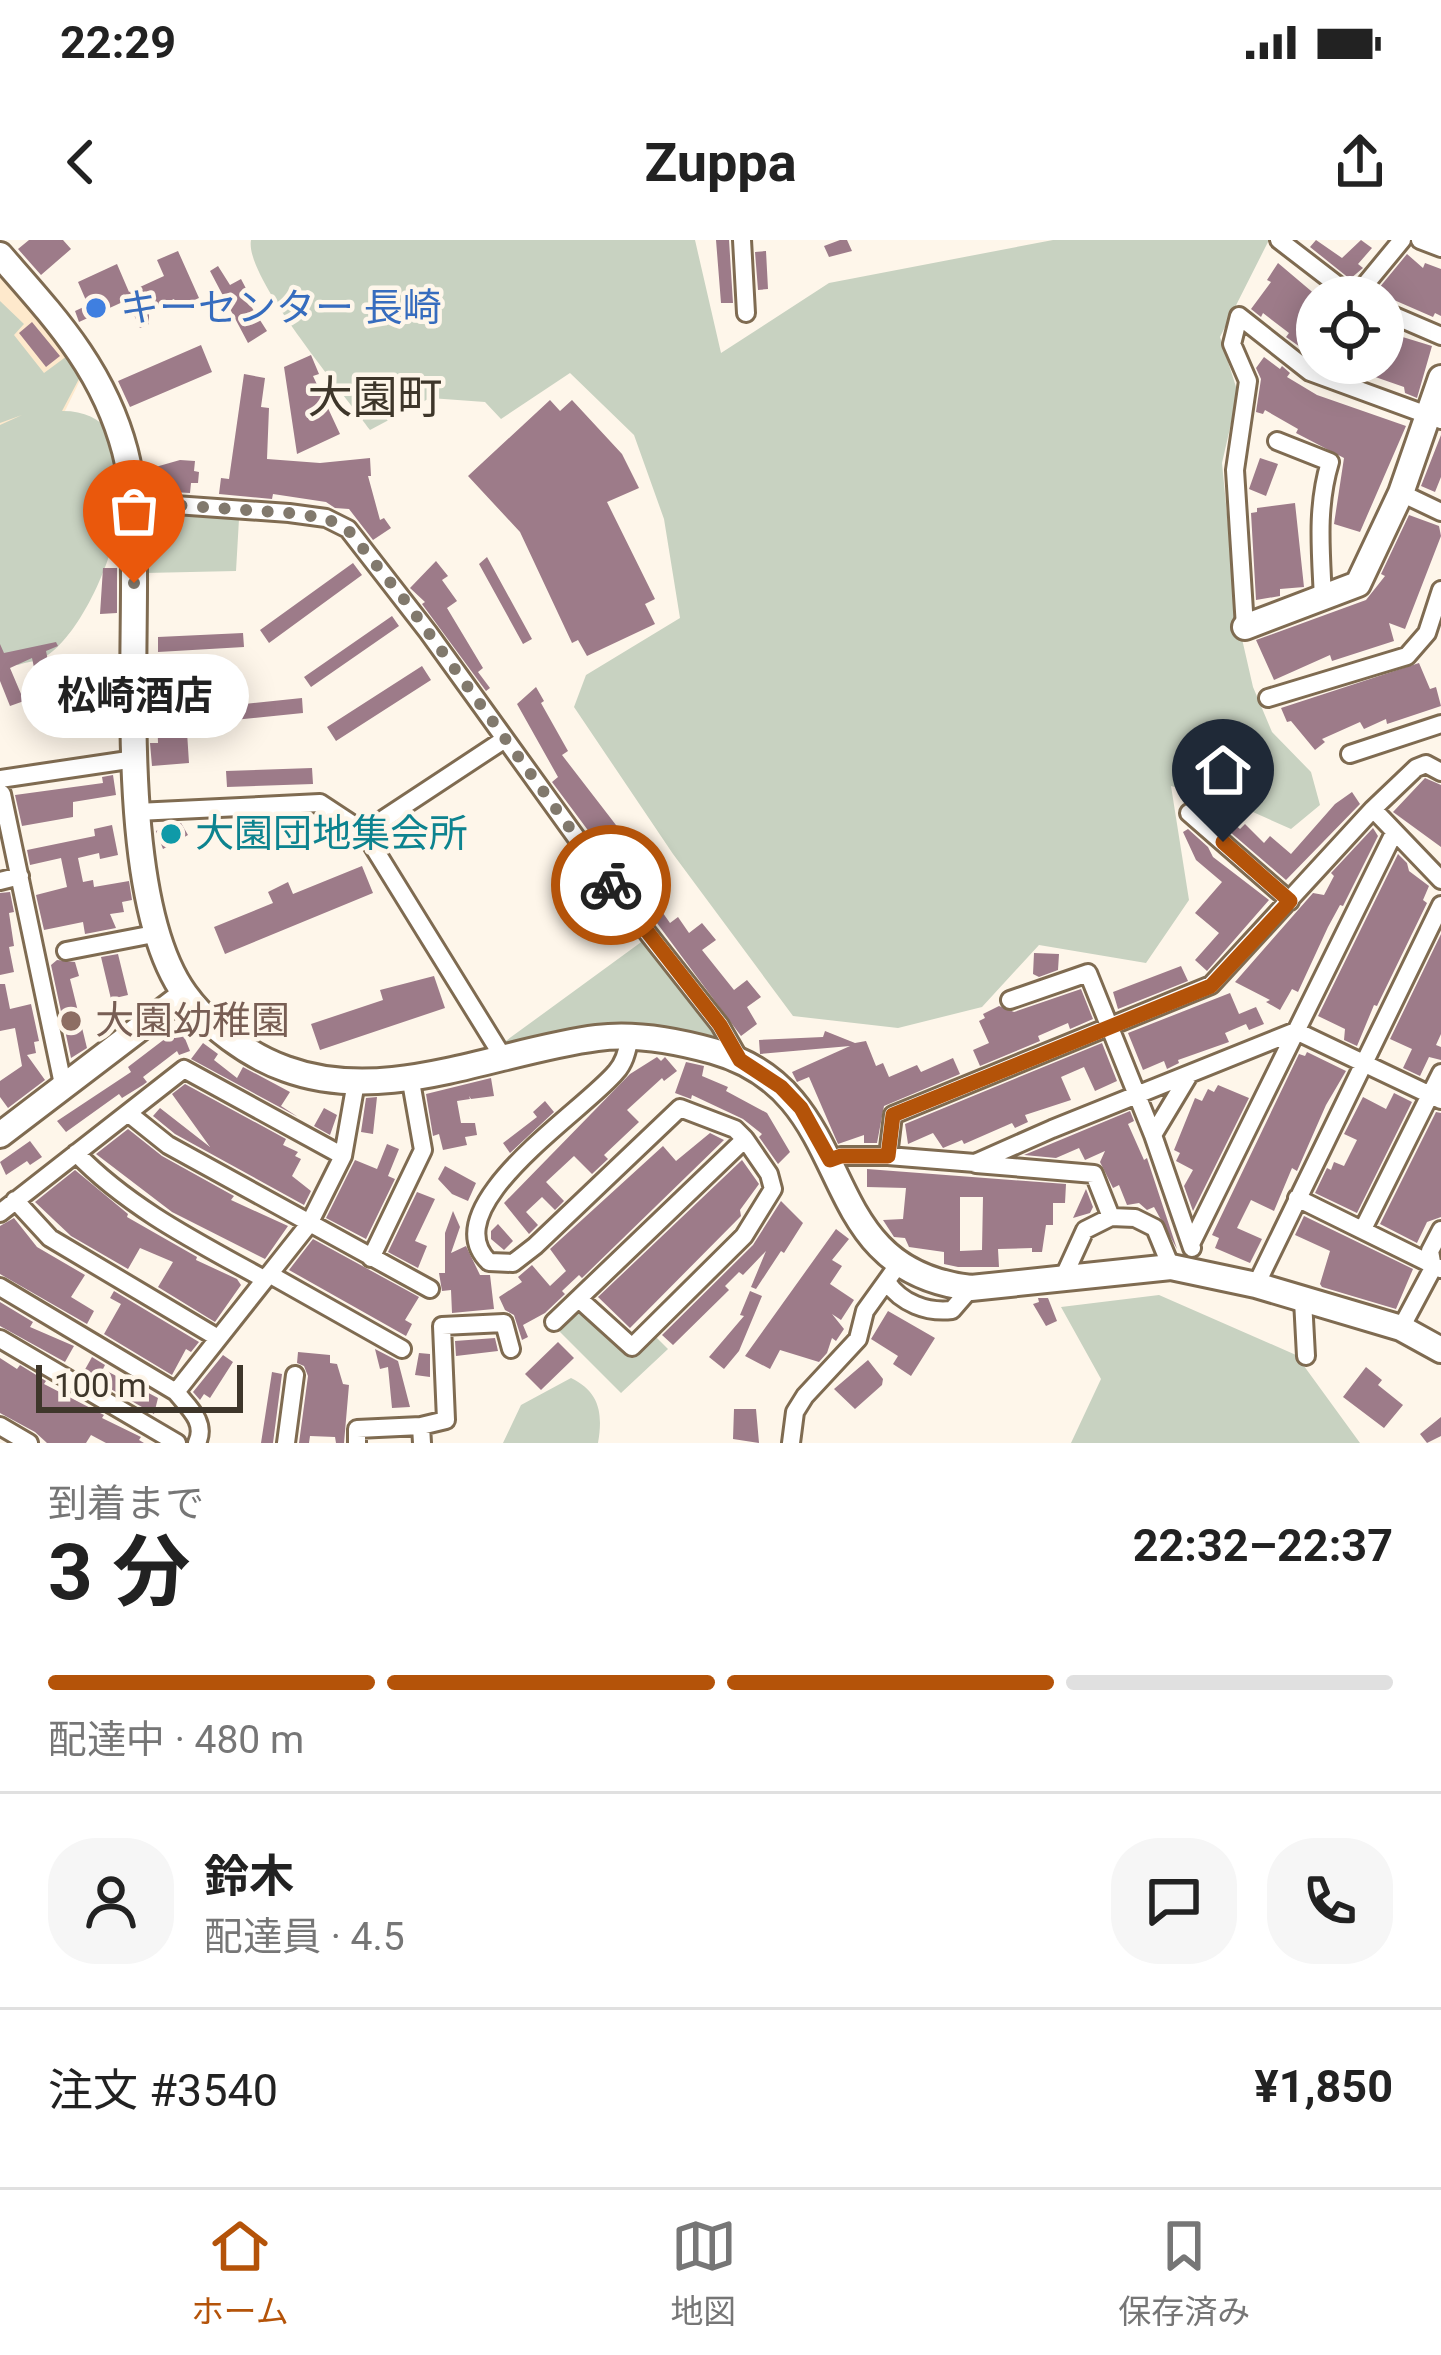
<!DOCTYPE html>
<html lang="ja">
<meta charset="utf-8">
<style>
:root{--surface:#fff;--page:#f6f6f6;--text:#222;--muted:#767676;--line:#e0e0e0;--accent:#b45309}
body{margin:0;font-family:Roboto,"Noto Sans JP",sans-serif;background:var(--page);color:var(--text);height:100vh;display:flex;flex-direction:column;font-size:45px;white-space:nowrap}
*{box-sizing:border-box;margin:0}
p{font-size:39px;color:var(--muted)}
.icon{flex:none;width:66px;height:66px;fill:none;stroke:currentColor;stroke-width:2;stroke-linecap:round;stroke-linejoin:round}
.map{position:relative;height:1203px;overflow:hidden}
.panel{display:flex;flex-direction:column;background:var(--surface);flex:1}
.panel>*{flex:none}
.controls{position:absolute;left:1296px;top:36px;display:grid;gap:24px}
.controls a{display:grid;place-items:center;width:108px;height:108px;border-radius:50%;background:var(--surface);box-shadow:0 6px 30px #0003;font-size:60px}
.scale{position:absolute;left:36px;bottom:30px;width:207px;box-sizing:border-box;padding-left:12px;border:6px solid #3e362a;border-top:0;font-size:33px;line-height:42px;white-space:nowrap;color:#3e362a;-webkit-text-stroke:9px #fef6ea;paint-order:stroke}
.pin{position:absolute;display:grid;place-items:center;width:102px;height:102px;color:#fff;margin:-123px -51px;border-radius:50% 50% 50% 0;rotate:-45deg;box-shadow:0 0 12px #0007}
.pin .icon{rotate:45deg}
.courier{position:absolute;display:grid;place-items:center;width:120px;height:120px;margin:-60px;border:9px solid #b45309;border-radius:50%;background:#fff;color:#222;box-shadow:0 3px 15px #0007}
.bubble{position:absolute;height:84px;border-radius:42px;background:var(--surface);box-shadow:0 6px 30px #0003;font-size:39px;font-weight:700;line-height:84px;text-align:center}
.head em{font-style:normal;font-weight:700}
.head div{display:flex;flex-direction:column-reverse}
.head{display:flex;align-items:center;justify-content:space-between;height:204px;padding:0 48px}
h1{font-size:78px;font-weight:700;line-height:90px}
.bar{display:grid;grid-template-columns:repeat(4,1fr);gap:18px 12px;align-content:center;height:144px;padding:0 48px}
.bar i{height:15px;border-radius:9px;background:var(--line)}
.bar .on{background:var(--accent)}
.bar p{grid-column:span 4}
.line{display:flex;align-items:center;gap:30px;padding:0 48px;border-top:3px solid var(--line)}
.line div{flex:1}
.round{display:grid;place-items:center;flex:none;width:126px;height:126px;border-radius:48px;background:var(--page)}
.status{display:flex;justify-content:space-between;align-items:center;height:84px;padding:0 60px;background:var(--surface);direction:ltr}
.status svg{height:33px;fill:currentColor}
header{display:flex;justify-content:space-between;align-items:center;height:156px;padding:0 48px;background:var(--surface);font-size:54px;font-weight:700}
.tab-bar{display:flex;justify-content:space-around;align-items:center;height:168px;border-top:3px solid var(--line);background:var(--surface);font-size:33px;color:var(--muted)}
.tab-bar a{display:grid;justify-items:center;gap:6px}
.tab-bar .on{color:var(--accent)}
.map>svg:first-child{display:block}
.built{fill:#fee9cc}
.green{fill:#c8d2c1}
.building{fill:#9d7b89;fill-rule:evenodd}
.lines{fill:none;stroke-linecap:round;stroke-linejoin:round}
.street-casing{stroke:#7f6b51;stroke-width:22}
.secondary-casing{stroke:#7f6b51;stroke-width:30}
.street{stroke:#fff;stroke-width:16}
.secondary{stroke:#fff;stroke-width:24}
.done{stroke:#81796d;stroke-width:12;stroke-dasharray:0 21.6}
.route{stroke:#b45309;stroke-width:15}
.shop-dot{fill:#3f7fe0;stroke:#fef6ea;stroke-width:4.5}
.culture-dot{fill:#0f9aa8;stroke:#fef6ea;stroke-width:4.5}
.education-dot{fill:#8d6e63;stroke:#fef6ea;stroke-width:4.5}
.labels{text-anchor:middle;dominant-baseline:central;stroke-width:9;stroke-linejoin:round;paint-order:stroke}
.shop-label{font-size:39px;fill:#366cbe;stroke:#fef6ea;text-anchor:start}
.culture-label{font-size:39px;fill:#0d838f;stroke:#fef6ea;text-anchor:start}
.education-label{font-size:39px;fill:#785e54;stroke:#fef6ea;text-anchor:start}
.quarter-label{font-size:45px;fill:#3e362a;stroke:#fef6ea}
</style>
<div class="status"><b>22:29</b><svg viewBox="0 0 49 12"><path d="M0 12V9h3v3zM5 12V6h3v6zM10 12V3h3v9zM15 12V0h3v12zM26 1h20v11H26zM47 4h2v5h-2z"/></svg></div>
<header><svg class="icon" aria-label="back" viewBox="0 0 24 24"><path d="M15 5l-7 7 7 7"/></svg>Zuppa<svg class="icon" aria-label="share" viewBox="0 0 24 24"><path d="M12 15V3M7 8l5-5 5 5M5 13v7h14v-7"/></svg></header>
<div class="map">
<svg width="1441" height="1203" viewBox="0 0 1441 1203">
<rect width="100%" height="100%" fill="#fef6ea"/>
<!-- built -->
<path class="built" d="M0 34 84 132 63 175 0 200Z"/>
<!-- green -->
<path class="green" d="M251 0H695L721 113 829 43 1053 0H1269L1220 97 1238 153 1222 223 1237 377 1253 447 1272 492 1311 532 1320 565 1291 589 1235 564 1171 546 1189 660 1146 723 1039 705 982 767 898 788 793 776 673 614 574 467 586 435 680 378 664 279 634 195 570 133 501 179 485 162 430 158 370 190C345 155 244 37 251 0Z
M0 61 24 84 14 95 44 133 67 116 80 137 62 171C176 170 105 380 45 417 38 421 26 422 18 425L0 415V185L22 175 0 183Z
M148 274 239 279 236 331 145 333Z
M644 700 719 796 612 784 503 803Z
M1159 1055 1296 1115 1360 1203H1071L1101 1139 1061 1067Z
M584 1072 627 1115 653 1094 668 1109 621 1153 557 1089 572 1073Z
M571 1138C600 1152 603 1174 598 1203H503L521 1165Z"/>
<!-- building -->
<path class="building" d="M29 0H63L71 9 41 35 18 9Z
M716 0H729L733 63H721Z
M840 0H847L852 11 829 17 824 6Z
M1316 0 1342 18 1361 0 1372 8 1358 24 1363 28 1350 39 1310 7Z
M178 11 199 58 178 67 174 59 149 70V84L140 88 127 60 79 82 75 71 88 65 78 42 117 24 129 52 164 36 157 20Z
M766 11 768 49 758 50 755 12Z
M1407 14 1423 28 1425 23 1441 29V76L1435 73 1433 77 1394 60 1379 48Z
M1278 23 1317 56V68L1301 87 1317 103V119L1286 97 1289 93 1263 73 1261 77 1251 69 1271 42 1267 40Z
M218 26 230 45 241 39 251 58 247 60 267 91 248 103 210 31Z
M32 82 60 116 46 127 19 93Z
M1383 91 1432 106 1417 158 1405 153 1404 147 1338 124 1383 123Z
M201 105 212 132 130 167 118 141Z
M311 115 319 134 313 136 340 194 297 214 284 127Z
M1264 117 1280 129 1282 126 1290 133 1287 137 1317 155 1406 186 1360 292 1334 284 1344 218 1296 193 1298 189 1265 170 1263 174 1256 172 1261 139 1256 128Z
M244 134 265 138 261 167 269 168 267 219 320 223 370 218 371 236H368L380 280 384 278 391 288 373 300 349 269 335 268 326 262 273 254 272 259 219 254 221 238 229 239Z
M550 160 560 171 572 160 622 214 639 248 607 262 655 359 645 364 655 384 587 416 578 400 572 403 520 292 468 236Z
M1441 195V237L1435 252 1421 246Z
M1260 218 1278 224 1266 256 1249 249Z
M180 220 195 221 194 231 199 232 198 243H191L190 253 154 251 152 228Z
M1295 263 1304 347 1280 349V356L1256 360 1251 273 1257 272V268Z
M1409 275 1439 286 1441 296 1405 389 1389 383 1394 401 1332 421 1330 415 1274 440 1256 400 1366 360 1385 336 1381 334Z
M487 317 532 399 523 404 479 324Z
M436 321 448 336 442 340 457 361 447 368 483 428 478 432 490 448 486 451 422 364 425 362 410 348Z
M353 323 362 335 269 403 260 390Z
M103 328H117V373L100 374Z
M392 376 399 386 311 447 304 437Z
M243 393 244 407 158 412V397Z
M56 402 58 406 46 411 52 440 37 442 32 418 10 428 24 461 10 466 0 441V404L4 413Z
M1419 423 1430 449 1436 447 1441 466 1387 484 1386 479 1364 489 1360 482 1322 499 1325 502 1315 510 1291 481 1287 482 1281 468Z
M422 426 431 440 336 501 327 487Z
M179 437 186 443 204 440 206 468 302 458 303 473 205 483V491L187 492 189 523 152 526 150 503H158L157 469 150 456Z
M536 447 544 461 541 463 568 511 562 515 626 598 616 607 670 683 678 677 689 693 702 683 716 700 702 710 734 750 747 740 761 757 747 767 757 784 741 796 552 542 558 537 517 464Z
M312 528 313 544 227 547 226 531Z
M113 535 116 555 73 562V577L22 586 15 555 103 543 102 537Z
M1425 538 1441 545V607L1393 572Z
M1352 552 1360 564 1286 640 1215 579 1221 573 1240 589 1245 584 1264 603 1270 596 1291 614 1335 564Z
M170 583H181L188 595 163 609 156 591Z
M112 585 118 615 100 619 99 613 78 618 83 642 93 640 94 647 129 641 132 660 122 662 124 672 110 674 116 688 85 694 83 682 44 690 36 655 67 647 61 618 30 625 27 610 95 596 94 589Z
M1373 588 1378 596 1343 666 1340 665 1328 687 1298 752 1292 749 1280 770 1266 762 1270 760 1235 742 1313 653 1324 655 1334 636 1331 633Z
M1188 589 1208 607 1213 617 1269 660 1207 731 1195 720 1219 693 1195 673 1222 642 1196 620 1183 592Z
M1398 614 1407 623 1409 631 1429 646 1423 660 1427 663 1377 766 1374 765 1357 806 1344 800 1345 789 1318 776Z
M362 626 373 653 225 714 214 687 273 663 268 652 288 642 293 654Z
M10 652 14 672 9 673 14 706 9 707 14 732 0 735V653Z
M1441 694V794L1436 805 1441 807V820L1429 817 1420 836 1403 828 1412 809 1390 799Z
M1034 713 1059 714 1058 730 1039 737 1033 734Z
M118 714 128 755 111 759 101 717Z
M57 720 75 722 79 736 70 739 87 808 71 818 51 725Z
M1181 726 1188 741 1118 769 1113 752Z
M434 736 445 768 320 810 311 784 383 760 380 750Z
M0 744H5L10 769 31 764 39 801 34 802 36 813 27 815 45 840 8 868 0 857V841L22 826 15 788 0 791Z
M1081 749 1093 779 1070 789 1068 783 1038 796 1040 801 980 826 973 810 989 803 979 781 985 778 983 774 999 766 1014 772Z
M1230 753 1239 774 1256 767 1264 784 1249 790 1246 784 1225 793 1229 802 1178 820 1179 823 1167 829 1164 821 1143 830 1128 793Z
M182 791 190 811 179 815 177 811 143 837 147 842 143 845 122 858 119 854 66 892 57 881 131 832 128 827 166 798Z
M825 791 855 803 866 801 876 826 883 823 889 837 917 825 921 832 953 818 960 834 884 866 877 903H864V895L838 904 809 837 797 842 792 832 850 806 760 814 759 800 823 797Z
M203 803 218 814 214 820 237 838 243 827 290 852 281 866 298 877 191 819Z
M1102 803 1117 841 1095 851 1084 827 1061 837 1071 860 1025 875 1028 882 1015 888 1012 883 964 904 962 900 943 908 933 893 908 904 905 884Z
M1307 812 1346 831 1326 865 1297 931 1292 928 1274 971 1251 960 1237 988 1262 999 1250 1023 1215 1008 1219 998 1212 995 1299 814 1305 816Z
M657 817 661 821 665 817 677 831 664 841 662 838 627 870 639 882 604 915 608 919 592 934 574 916 546 942 564 961 555 970 542 957 526 972 538 985 529 994 504 963 630 834Z
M686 822 704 826 702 836 728 847 726 851 767 873 790 912 778 924 759 897 762 894 743 879 692 855 691 859 675 853Z
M491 838 494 856 471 859 469 856 470 859 457 861 461 883H475L477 895 465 897 467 905 443 910 439 894 433 896 426 854Z
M185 844 286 899 283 905 298 912 295 916 301 919 292 936 311 951 304 965 175 894 153 876 160 868 210 907 172 854Z
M1218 845 1249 858 1193 971 1184 946 1193 930 1176 921 1180 913 1174 910 1195 858 1202 861 1208 849 1214 852Z
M1394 853 1412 862 1357 973 1315 953 1327 928 1331 930 1334 922 1344 926 1357 900 1344 894 1363 857 1386 869Z
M377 857 373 894 361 892 366 858Z
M545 861 554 872 510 913 503 903 537 877 533 872Z
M324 868 337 875 330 895 314 886Z
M1130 871 1134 881 1128 884 1144 920 1147 918 1177 1009 1154 967 1147 970 1139 963 1127 965 1119 945 1113 948 1100 922 1105 911 1085 920 1079 908 1056 918 1024 915Z
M1436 872 1441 873V977L1427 982 1417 1003 1380 984Z
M128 889 162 916 234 956 231 960 288 986 265 1019 172 972 96 914Z
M710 893 724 900 582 1038 579 1035 562 1051 565 1054 545 1073 523 1085 528 1097 522 1100 514 1075 505 1070 499 1057 522 1042 518 1037 532 1025 550 1046 566 1031 550 1009 663 906 676 921Z
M30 901 42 917 30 925 27 921 6 935 0 922Z
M387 904 399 909 388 936 395 939 366 999 326 978 355 920 377 929Z
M742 920 759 944 740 970 741 976 630 1088 598 1057Z
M445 926 476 943 468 961 452 954 438 939Z
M867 929 1066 944 1065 963H1053V985H1046L1042 1012H1032V1008L998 1009 999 1027H958L944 1024V1012L909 1007 905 998 894 997 883 980 903 979 906 948 867 947ZM960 957H983L982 1010 960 1011Z
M75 930 128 974 127 977 197 1017 196 1020 237 1039 241 1045 215 1082 158 1047 173 1022 140 1008 128 1029 71 996 35 962Z
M1086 949 1093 967 1090 973 1073 978Z
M417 952 435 959 415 1001 427 1006 418 1028 388 1012Z
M781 961 803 983 784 1013 781 1011 756 1049 751 1047 766 1011 743 1035 739 1032 725 1046 729 1050 673 1105 662 1095 753 1005Z
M453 971 460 987 451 1013 466 1006 480 1035H490L494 1069 452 1073 451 1050 442 1051 439 1033H445V993Z
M1304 976 1413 1029 1396 1069 1322 1047 1320 1044 1330 1011 1295 995Z
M14 978 37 1007 85 1035 71 1057 94 1071 87 1084 0 1034V986Z
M498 984 513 1001 504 1010 491 999V991Z
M836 989 849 999 832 1020 842 1026 830 1044 854 1060 841 1080 832 1074 844 1089 836 1101 832 1098 827 1113 819 1122 780 1110 770 1129 745 1116Z
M313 999 419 1057 405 1080 412 1084 406 1096 289 1030Z
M114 1051 199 1102 191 1112 186 1109 172 1135 104 1094 121 1064 110 1058Z
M750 1051 762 1056 739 1111 724 1129 709 1117 744 1076 740 1075Z
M1038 1058H1048L1057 1081 1046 1086 1033 1064 1039 1062Z
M0 1062 33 1082 30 1087 74 1106 65 1122 0 1086Z
M888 1071 935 1098 911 1136 893 1124 898 1116 871 1099Z
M495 1098 498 1111 456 1116 455 1101Z
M558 1102 574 1118 541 1150 525 1134Z
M375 1109 398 1121 410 1167 392 1168 388 1127 380 1129Z
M298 1112 330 1115V1123L337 1124 343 1144 349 1145 344 1203H336L335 1197 310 1196 309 1203H299L308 1136 304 1126 297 1123Z
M419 1113 430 1114V1137L415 1135Z
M223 1115 233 1122 210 1158 204 1154 200 1160 193 1152Z
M92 1117 105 1125 103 1129 158 1158 154 1174 83 1133Z
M0 1118 17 1129 20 1125 46 1141 44 1144 104 1175 102 1178 141 1197 139 1200 144 1203H106L91 1195 86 1203H47L35 1192 0 1173Z
M868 1120 883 1139 882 1145 855 1169 834 1149Z
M1366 1127 1382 1140 1378 1145 1403 1165 1384 1188 1343 1157Z
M272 1132 282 1134 273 1203H261Z
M734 1169H756L759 1203 733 1199Z
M1441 1177V1196L1427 1203 1420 1194Z"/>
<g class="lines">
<!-- street casing -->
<g class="street-casing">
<path id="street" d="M742 0 746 73
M1279 0 1353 57
M1420 0 1441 8
M1355 57 1402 0
M1383 71 1441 96
M1277 201 1330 222C1316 268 1321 312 1323 359
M1401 253 1441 272
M133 262 289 273 326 278 348 289 428 392 617 654 720 785 740 820
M1245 387 1235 230 1248 141 1232 104 1239 76 1310 132 1441 180
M1268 458 1407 416 1427 393 1441 350
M1350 514 1441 484
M0 539 135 519
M2 554 64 849
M1373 569 1441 640
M137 572 320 563 364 592 503 817
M1189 573 1290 661
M364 592 505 499
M0 641 20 636
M66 711 159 693
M1010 760 1088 733 1153 895 1192 1008
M128 873 168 905 430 1049
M1153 895 1189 835
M76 913C129 968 197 1002 264 1039
M888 916 893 875 1211 745 1373 569 1416 528 1426 524 1441 532
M830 920 841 916H888L975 923 1052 889 1296 791 1441 860
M976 924 1094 934 1111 977
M1297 958 1441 1029
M15 960 50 998 218 1098
M0 973 184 829 343 916
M1363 989 1441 833
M1191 1004 1394 593
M371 1018 423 910 410 836
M269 1034 402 1109
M1064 1036 1085 990 1111 977 1135 978 1155 988 1171 1027
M887 1042C901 1063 927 1073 952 1070L971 1048
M1256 1045 1441 665
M0 1047 176 1152 309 984 343 916 356 842
M579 1059 632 1107 744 996 773 949 769 934 745 899
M1303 1060 1306 1116
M554 1082 745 899 735 889 680 868 535 1006 513 1023 489 1022C432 967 584 871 616 832 625 822 627 810 630 798
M1401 1088 1433 1028 1430 1011 1441 990
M0 1099 177 1203
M176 1152C188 1167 207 1182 197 1203
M0 1186 29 1203
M286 1203 295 1135
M357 1203V1189L421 1186
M422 1203 421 1186 446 1180 442 1086 504 1083 511 1109
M791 1203 795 1172 805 1156 858 1099 865 1071 898 1025"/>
</g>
<!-- secondary casing -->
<g class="secondary-casing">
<path id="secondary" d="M0 15C54 77 103 128 125 211 135 249 133 289 134 328 135 438 120 665 185 754 208 786 249 816 286 829 387 866 496 811 597 798 634 793 677 801 713 811 866 854 805 1029 971 1048L1171 1027 1256 1045 1401 1088 1441 1110
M1245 387 1358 344 1401 253 1441 138
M0 895 185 754"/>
</g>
<!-- street -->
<use href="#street" class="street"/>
<!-- secondary -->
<use href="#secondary" class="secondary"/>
</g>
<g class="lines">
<!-- done -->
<path class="done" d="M134 343 133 262 289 273 326 278 348 290 407 363 611 645"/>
<!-- route -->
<path class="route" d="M611 645 720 785 740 820 781 847 801 868 830 920 841 916H888L893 875 1211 746 1290 661 1223 602"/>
</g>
<!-- markers -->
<circle class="shop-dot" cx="96" cy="68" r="12"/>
<circle class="culture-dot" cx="171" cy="594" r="12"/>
<circle class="education-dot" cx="71" cy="781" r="12"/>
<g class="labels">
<!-- shop labels -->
<g class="shop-label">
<text x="120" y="68">キーセンター 長崎</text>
</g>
<!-- culture labels -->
<g class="culture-label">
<text x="195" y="594">大園団地集会所</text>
</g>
<!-- education labels -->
<g class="education-label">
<text x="95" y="781">大園幼稚園</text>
</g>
<!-- quarter labels -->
<g class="quarter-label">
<text x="375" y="157">大園町</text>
</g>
</g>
</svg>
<div class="controls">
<a><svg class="icon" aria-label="locate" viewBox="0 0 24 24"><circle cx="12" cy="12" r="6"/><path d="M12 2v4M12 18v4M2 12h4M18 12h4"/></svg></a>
</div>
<div class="scale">100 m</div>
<div class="pin" style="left:134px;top:343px;background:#ea580c"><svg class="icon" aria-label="bag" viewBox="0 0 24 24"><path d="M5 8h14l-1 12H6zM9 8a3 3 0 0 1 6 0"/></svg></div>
<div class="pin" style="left:1223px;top:602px;background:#1f2937"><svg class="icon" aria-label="home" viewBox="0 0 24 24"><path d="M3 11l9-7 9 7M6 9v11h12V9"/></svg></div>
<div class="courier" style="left:611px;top:645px"><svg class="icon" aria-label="bike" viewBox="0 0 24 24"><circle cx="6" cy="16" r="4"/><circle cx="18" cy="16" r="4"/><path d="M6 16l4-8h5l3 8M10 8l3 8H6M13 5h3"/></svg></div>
<div class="bubble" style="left:21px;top:414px;width:228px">松崎酒店</div>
</div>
<section class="panel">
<div class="head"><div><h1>3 分</h1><p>到着まで</p></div><em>22:32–22:37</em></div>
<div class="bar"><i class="on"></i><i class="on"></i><i class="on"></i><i></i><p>配達中 · 480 m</p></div>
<div class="line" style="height:216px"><a class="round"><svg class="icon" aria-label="person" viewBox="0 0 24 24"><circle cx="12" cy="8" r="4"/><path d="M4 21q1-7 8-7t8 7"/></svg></a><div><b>鈴木</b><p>配達員 · 4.5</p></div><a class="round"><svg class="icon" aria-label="chat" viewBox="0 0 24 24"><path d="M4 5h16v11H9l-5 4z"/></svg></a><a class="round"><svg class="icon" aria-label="phone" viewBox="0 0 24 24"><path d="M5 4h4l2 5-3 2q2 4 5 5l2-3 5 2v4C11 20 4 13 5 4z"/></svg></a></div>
<div class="line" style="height:156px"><div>注文 #3540</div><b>¥1,850</b></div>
</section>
<nav class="tab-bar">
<a class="on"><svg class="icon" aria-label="home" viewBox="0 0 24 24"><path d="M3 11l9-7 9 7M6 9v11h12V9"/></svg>ホーム</a>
<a><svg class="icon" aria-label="map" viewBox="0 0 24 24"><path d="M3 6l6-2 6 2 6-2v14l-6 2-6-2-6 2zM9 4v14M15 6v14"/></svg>地図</a>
<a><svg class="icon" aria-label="saved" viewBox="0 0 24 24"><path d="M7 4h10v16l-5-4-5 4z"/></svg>保存済み</a>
</nav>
